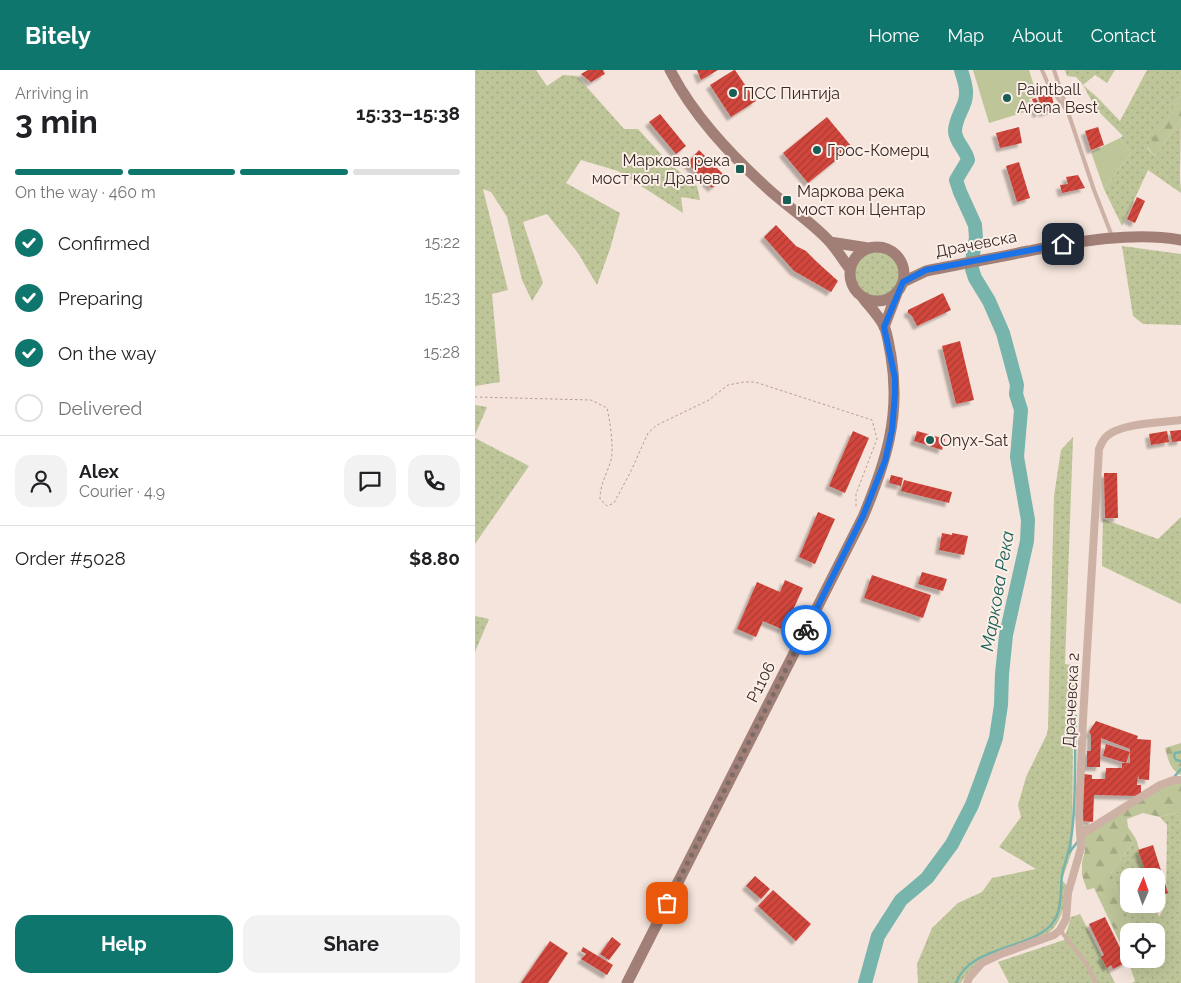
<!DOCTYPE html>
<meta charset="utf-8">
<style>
:root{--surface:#fff;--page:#f2f2f2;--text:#202124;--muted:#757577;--line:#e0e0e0;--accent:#0f766e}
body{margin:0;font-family:Raleway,sans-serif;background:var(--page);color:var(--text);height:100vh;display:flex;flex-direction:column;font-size:19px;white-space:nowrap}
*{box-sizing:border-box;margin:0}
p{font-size:16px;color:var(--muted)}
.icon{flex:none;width:28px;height:28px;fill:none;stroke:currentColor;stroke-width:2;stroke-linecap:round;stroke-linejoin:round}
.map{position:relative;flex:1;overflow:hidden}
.drawer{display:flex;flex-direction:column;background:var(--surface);width:475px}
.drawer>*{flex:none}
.needle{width:32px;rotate:2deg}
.controls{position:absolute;left:645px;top:798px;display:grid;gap:10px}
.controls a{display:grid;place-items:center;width:45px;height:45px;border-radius:10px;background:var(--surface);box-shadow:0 5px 20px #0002;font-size:25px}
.pin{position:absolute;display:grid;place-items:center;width:42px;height:42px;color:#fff;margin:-21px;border-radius:10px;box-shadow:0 2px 8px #0006}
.courier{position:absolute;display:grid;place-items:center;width:50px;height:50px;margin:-25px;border:4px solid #1a73e8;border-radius:50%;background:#fff;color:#222;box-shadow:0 1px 6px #0007}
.summary em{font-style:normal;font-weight:700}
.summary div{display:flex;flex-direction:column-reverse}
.summary{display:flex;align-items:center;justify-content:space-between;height:85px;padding:0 15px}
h1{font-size:32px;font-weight:700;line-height:38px}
.bar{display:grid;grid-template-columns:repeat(4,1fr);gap:8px 5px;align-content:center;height:60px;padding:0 15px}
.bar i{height:6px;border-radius:4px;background:var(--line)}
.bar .active{background:var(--accent)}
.bar p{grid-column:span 4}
.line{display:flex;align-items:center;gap:12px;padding:0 15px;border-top:1px solid var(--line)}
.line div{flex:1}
.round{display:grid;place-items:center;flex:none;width:52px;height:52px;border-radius:15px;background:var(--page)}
ol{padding:0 15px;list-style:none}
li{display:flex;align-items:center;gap:15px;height:55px}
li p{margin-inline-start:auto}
li .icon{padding:5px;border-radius:50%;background:var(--accent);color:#fff;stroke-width:4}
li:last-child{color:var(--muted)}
li i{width:28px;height:28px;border:2px solid var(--line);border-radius:50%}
.button{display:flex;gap:10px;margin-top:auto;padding:10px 15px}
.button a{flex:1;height:58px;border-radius:15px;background:var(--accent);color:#fff;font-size:20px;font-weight:700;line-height:58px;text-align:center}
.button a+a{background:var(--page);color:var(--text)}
header{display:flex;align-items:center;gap:30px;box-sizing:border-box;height:70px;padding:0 25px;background:var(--accent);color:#fff}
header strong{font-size:24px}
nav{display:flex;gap:28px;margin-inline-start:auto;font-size:18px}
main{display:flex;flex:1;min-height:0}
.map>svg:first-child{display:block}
.grass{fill:url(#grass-dots)}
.forest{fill:url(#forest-firs)}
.garden{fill:#bec599}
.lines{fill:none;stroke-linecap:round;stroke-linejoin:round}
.stream{stroke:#77b4ac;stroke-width:2.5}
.river{stroke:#77b4ac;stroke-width:14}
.building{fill:url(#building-hatch);filter:url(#shadow)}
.path{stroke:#ba9a8f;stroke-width:1;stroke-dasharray:2.5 2.5;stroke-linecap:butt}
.service{stroke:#ceb1a5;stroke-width:4}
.minor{stroke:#ceb1a5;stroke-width:8}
.secondary{stroke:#a27f76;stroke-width:11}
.done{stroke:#7a6b66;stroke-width:5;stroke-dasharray:0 9}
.route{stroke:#1a73e8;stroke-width:6}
.poi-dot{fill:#185f57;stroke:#fbefe8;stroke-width:2}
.labels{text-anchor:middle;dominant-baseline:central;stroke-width:4;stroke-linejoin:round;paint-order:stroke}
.poi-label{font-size:16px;fill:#392a27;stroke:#fbefe8;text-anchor:start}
.street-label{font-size:16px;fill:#392a27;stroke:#fbefe8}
.water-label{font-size:18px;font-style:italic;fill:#185f57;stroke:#fbefe8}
</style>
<header>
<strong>Bitely</strong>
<nav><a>Home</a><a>Map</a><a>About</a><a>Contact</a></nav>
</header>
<main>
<section class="drawer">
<div class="summary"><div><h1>3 min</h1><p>Arriving in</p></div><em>15:33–15:38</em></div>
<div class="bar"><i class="active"></i><i class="active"></i><i class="active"></i><i></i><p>On the way · 460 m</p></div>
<ol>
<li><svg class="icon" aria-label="check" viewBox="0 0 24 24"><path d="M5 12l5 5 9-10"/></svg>Confirmed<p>15:22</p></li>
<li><svg class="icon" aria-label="check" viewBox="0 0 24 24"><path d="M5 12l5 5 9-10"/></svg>Preparing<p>15:23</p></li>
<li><svg class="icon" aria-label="check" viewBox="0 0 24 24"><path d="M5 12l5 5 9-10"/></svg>On the way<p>15:28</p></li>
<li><i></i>Delivered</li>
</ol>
<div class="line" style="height:90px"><a class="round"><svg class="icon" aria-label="person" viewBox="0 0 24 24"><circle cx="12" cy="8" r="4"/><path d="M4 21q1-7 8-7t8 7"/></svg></a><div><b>Alex</b><p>Courier · 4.9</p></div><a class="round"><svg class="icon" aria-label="chat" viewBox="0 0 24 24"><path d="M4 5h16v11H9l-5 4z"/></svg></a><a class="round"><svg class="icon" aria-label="phone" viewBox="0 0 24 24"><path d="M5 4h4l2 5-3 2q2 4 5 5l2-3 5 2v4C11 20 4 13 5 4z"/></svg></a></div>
<div class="line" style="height:65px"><div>Order #5028</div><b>$8.80</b></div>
<div class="button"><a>Help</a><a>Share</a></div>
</section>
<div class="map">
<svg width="706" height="913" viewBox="0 0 706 913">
<defs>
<pattern id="grass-dots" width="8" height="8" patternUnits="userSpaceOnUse" patternTransform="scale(1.25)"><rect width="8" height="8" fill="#bec599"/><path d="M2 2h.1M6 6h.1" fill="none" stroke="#a4a984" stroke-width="1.8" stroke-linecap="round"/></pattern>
<pattern id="forest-firs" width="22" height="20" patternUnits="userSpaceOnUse" patternTransform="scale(1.25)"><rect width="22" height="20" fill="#bec599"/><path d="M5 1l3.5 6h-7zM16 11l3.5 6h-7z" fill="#a4a984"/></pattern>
<pattern id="building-hatch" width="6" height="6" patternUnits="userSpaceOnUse" patternTransform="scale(1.25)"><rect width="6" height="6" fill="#d2463c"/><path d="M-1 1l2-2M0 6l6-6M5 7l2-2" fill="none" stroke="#ab3b32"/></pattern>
<filter id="shadow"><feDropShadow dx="-4" dy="4" stdDeviation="1" flood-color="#0004"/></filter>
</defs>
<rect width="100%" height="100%" fill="#f4e4db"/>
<!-- grass -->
<path class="grass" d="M0 0H61L72 16 88 5 102 6 149 59H163L195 94 222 116 225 130 206 127 208 143 143 101 106 90 91 113 145 143 135 179 122 215 103 183 72 144 48 152 68 213 57 231 47 210 32 147 16 122 8 119 33 220 17 224 25 312 0 316Z
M590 0H640L632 13 620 5 608 15 622 27 645 51 672 0H706V26L672 78 683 89 680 86 706 49 705 106 706 123 673 100 647 156 629 119 656 83 645 68 648 66 621 39 608 15 601 7 592 6Z
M647 176 706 184V255L668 254 658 246Z
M379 204a23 23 0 1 1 46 0a23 23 0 1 1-46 0Z
M0 335 12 337 0 365Z
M598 367 590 594 604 596 598 658 597 781 587 810 593 817C590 831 588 848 577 860 574 863 569 865 564 868 537 883 503 884 486 913H443L442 894 457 858 483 833 507 822 517 808 561 799 524 777 546 747 543 735 551 707 572 664 573 658 579 426 586 380Z
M0 368 54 396 0 474Z
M706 447V534L627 496 628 449 683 469Z
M0 546 14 549 0 582Z
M706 742V913H657L660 911 650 883 654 880V889H681V861H657L636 803 661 769 672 806H654V834H680L684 847 691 833 692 755 685 747Z
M605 844 640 913H534L523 892 589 870 596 847Z"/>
<!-- forest -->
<path class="forest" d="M706 26V49L680 86 672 77Z
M706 673V705C695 700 693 689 690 678Z
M695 707H706V742L685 747 668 743 652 749 653 757 661 769 636 803 657 861H654V880L650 883 619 818 612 820 607 805V792L610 781 608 757 615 755Z"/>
<!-- garden -->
<path class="garden" d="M498 0H554L562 26 554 29 557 40 514 53Z
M645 68 656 83 629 119 616 82Z"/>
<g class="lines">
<!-- stream -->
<path class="stream" d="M706 682 700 683 699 686 701 690 706 691
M699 707 706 699
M593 784 604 770
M481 913C494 876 553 880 576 855 588 842 585 821 587 805 589 795 593 785 595 775 602 736 599 687 601 646"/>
<!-- river -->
<path class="river" d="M390 913 403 866 426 830 452 808 477 774 497 735 507 708 521 668 526 635 527 604 531 565 552 471 553 450 542 387 546 340 541 324 542 315 528 263 514 231 500 208 497 199 498 184 501 168 500 155 485 122 481 110 493 90C491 79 480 72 480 61 480 50 487 41 490 31 493 20 489 10 486 0"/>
</g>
<!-- building -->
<path class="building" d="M113 0H128L130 4 116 12 106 4Z
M222 0H243L226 10Z
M259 0H260L281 31 256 47 235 15Z
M576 23 580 39 568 43 563 27Z
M561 28 566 42 562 44 557 29Z
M185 44 211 76 201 84 174 52Z
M352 47 377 77 333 113 308 83Z
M544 57 547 73 525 78 521 63Z
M623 57 629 75 616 80 610 61Z
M224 80 250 106 237 118 212 93Z
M544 92 555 128 542 132 531 96Z
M603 105 610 118 587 123 585 115 593 114 591 107Z
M662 127 670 131 660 153 652 149Z
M301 155 321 176 331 181 342 192 363 211 356 222 319 201 289 167Z
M468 223 476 240 442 256 437 246 433 243V240Z
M485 271 499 330 481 334 467 276Z
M706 360V371L697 372 695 361Z
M378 361 394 368 370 423 354 416Z
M442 361 470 369 467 380 439 371Z
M692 361 694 372 676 375 674 364Z
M629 403H642L643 448H630Z
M416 405 428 408 426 416 414 413Z
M429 410 477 422 474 433 426 421Z
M343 442 360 449 340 494 324 487Z
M467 463 477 465V463L493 466 489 485 464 480Z
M447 502 472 509 468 521 443 514Z
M397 505 456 525 448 548 389 528Z
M310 510 328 518 309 560 288 551 281 567 262 559 282 512 305 522Z
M621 651 663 666 662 669 676 670 674 710 664 709 663 705 662 715H666V726L619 725 618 752 607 751 609 704 617 705V709H630L631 698H647V693H651L628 686 631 674 655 682 651 693H655V679L626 668 625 697H612V681H616V665L614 662Z
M678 775 693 823 681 827V806H672L663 780Z
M280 806 295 819 286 829 271 816Z
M298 820 336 854 321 871 283 836Z
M630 847 652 892 638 899 636 895 632 898 626 887 629 885 614 854Z
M137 867 146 874 134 890 125 884Z
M75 871 93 883 73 913H46Z
M108 877 138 895 132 905 106 889 111 884 106 881Z"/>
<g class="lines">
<!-- path -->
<path class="path" d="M0 327 116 330 132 338C135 350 139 379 136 390 132 404 125 414 125 429L132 436 139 433 156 401 173 363 182 355 234 330 253 315 269 312H280L397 350 402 369 381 424V438"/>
<!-- service -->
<path class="service" d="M567 0 574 16 590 38
M579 0 619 120 637 166
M585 860 611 893 621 913"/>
<!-- minor -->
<path class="minor" d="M607 764 685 715 699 710H706
M492 913 494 908 507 893 526 884 579 865 585 860 591 849 593 823 606 778 604 744 608 649 624 379C626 374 628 369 632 366 647 353 686 353 706 350"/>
<!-- secondary -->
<path class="secondary" d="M195 0C218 45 254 83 291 117 311 136 336 151 355 172 362 180 368 190 375 199
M355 172 393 178
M375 204a27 27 0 1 1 54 0a27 27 0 1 1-54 0Z
M428 212 451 201C485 194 519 188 553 181 601 172 657 161 706 170
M409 257 422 223
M152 913 388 447C411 392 426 346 416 286 414 277 413 265 409 256 404 246 395 237 388 228"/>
</g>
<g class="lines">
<!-- done -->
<path class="done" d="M192 833 331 560"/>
<!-- route -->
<path class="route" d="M331 560 388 446 410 391 417 360 420 324V308L409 257 428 212 451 200 588 174"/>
</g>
<!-- markers -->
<g class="poi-dot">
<circle cx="258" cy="23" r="5"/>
<circle cx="532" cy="28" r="5"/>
<circle cx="342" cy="80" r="5"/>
<rect x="260" y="94" width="10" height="10" rx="2.5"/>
<rect x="307" y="125" width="10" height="10" rx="2.5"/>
<circle cx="455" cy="370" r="5"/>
</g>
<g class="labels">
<!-- poi labels -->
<g class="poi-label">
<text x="542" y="19">Paintball<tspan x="542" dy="18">Arena Best</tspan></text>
<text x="268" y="23">ПСС Пинтија</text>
<text x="352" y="80">Грос-Комерц</text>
<text x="255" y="90" text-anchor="end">Маркова река<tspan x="255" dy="18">мост кон Драчево</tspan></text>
<text x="322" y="121">Маркова река<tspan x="322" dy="18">мост кон Центар</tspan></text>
<text x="465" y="370">Onyx-Sat</text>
</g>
<!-- street labels -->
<g class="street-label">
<text transform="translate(501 174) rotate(-11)">Драчевска</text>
<text transform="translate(286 612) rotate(-63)">P1106</text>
<text transform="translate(596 630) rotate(-87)">Драчевска 2</text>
</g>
<!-- water labels -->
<g class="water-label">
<text transform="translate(522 521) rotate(-80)">Маркова Река</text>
</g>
</g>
</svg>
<div class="controls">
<a><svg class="needle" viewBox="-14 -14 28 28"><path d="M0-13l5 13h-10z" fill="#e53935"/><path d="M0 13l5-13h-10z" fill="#757577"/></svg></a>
<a><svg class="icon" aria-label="locate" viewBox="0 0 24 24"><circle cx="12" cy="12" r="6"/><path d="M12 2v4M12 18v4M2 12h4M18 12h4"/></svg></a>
</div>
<div class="pin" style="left:192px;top:833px;background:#ea580c"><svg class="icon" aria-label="bag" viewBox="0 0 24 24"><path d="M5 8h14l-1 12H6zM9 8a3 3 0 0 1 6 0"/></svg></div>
<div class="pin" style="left:588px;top:174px;background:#1f2937"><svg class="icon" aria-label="home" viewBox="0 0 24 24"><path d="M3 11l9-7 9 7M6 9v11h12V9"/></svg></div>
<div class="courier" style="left:331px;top:560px"><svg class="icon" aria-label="bike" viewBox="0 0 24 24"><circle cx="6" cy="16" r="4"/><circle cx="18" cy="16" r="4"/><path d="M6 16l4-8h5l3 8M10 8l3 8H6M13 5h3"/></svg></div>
</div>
</main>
